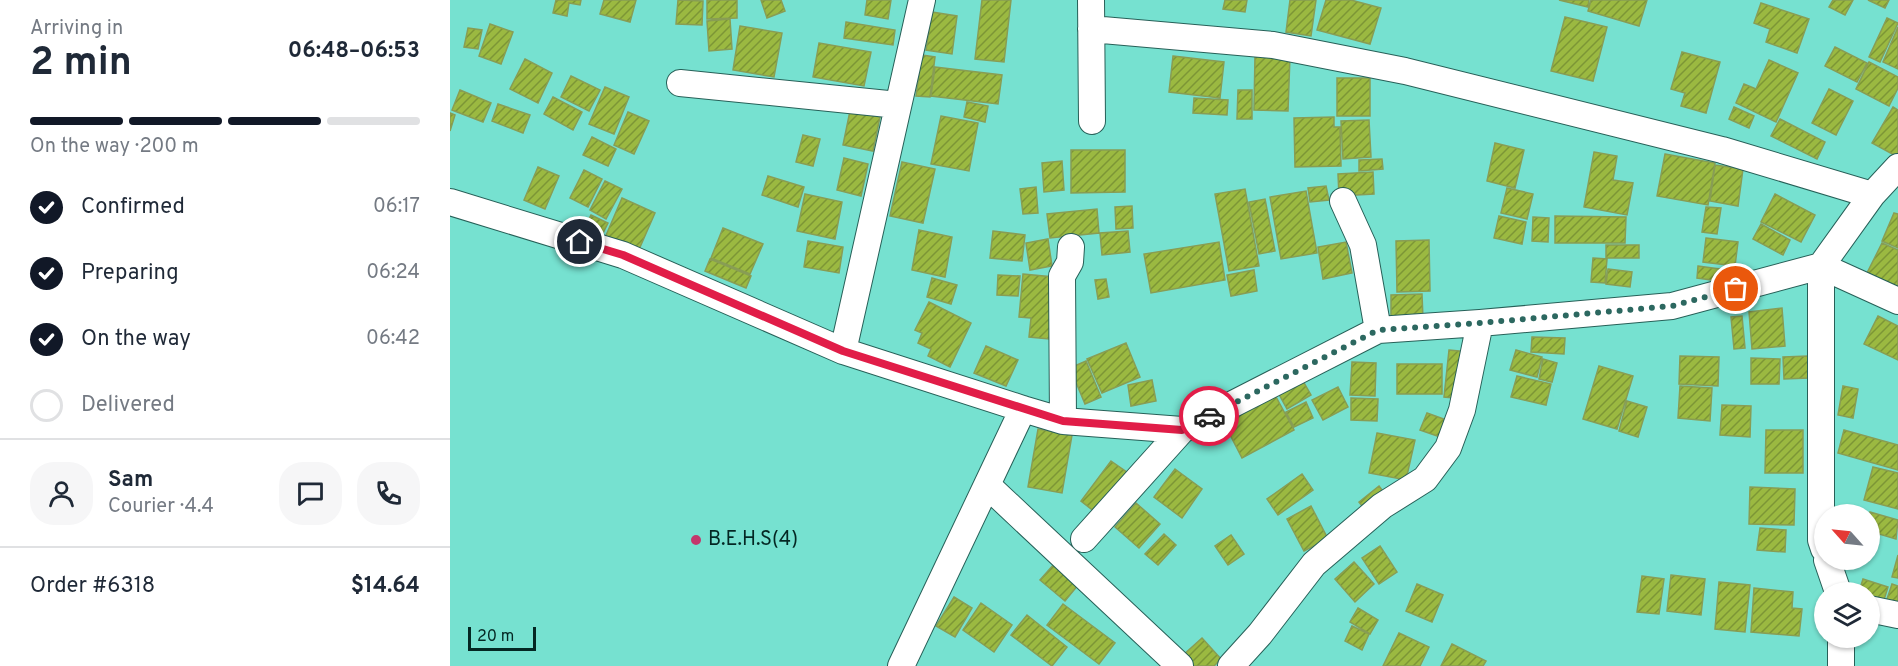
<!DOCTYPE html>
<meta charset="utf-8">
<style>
:root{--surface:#fff;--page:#f6f6f7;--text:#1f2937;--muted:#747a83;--line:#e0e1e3;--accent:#111827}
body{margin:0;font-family:Overpass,sans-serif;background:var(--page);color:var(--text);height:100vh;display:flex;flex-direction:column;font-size:22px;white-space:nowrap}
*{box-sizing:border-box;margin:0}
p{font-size:20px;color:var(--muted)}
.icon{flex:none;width:33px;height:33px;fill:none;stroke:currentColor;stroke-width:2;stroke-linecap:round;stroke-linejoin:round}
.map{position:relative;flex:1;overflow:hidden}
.side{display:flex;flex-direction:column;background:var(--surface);width:450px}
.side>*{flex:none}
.needle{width:39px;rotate:297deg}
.buttons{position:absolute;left:1364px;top:504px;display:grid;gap:12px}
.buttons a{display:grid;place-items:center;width:66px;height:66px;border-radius:50%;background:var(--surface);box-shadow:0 2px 4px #0004;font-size:30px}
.scale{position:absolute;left:18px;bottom:15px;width:68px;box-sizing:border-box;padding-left:6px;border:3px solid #042723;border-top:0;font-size:16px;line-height:21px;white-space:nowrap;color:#042723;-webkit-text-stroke:4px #76e1d0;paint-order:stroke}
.pin{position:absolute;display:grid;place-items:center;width:51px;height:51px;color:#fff;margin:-26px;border:3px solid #fff;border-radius:50%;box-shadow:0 2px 6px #0007}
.courier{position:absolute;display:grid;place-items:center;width:60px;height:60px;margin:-30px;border:4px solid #e11d48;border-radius:50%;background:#fff;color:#222;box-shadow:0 2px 8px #0007}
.head em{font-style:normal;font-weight:700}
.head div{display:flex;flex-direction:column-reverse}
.head{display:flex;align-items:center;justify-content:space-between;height:102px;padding:0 30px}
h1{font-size:39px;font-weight:700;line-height:45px}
.bar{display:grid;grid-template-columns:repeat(4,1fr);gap:9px 6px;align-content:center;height:72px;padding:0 30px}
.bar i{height:8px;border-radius:4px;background:var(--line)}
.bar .current{background:var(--accent)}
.bar p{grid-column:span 4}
.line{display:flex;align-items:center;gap:15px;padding:0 30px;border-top:2px solid var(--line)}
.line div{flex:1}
.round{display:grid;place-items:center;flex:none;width:63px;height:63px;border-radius:24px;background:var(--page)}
ol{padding:0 30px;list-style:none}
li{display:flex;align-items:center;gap:18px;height:66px}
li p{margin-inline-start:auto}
li .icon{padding:6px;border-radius:50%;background:var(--accent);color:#fff;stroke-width:4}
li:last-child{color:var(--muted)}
li i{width:33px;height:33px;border:3px solid var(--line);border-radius:50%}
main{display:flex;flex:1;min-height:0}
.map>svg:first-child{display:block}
.building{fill:url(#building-hatch);stroke:#889d54;stroke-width:1.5}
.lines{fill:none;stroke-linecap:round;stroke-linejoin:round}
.minor-casing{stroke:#276058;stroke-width:28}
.minor{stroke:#fff;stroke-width:26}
.done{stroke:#2c6860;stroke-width:6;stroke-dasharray:0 10.8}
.route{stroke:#e11d48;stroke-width:8}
.poi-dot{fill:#c3376c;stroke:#76e1d0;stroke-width:2}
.labels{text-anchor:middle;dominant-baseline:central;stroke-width:4.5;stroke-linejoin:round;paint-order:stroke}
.poi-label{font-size:20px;fill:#042723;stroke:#76e1d0;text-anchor:start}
</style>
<main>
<section class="side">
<div class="head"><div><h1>2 min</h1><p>Arriving in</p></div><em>06:48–06:53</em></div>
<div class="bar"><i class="current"></i><i class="current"></i><i class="current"></i><i></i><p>On the way · 200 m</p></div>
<ol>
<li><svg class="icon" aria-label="check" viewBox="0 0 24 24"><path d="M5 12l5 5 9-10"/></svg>Confirmed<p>06:17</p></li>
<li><svg class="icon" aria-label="check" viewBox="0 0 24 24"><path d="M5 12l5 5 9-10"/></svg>Preparing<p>06:24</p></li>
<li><svg class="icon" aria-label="check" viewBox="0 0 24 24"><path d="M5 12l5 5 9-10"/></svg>On the way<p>06:42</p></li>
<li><i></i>Delivered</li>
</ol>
<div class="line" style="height:108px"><a class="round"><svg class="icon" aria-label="person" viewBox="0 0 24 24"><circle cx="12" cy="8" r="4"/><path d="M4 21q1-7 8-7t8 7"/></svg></a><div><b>Sam</b><p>Courier · 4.4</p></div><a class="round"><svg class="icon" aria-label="chat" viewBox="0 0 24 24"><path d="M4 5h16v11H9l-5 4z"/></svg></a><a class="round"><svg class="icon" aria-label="phone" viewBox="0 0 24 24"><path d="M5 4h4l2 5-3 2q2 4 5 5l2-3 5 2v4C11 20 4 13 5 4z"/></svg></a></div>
<div class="line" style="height:78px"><div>Order #6318</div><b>$14.64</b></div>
</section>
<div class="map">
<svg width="1448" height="666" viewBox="0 0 1448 666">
<defs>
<pattern id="building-hatch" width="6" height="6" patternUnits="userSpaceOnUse" patternTransform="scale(1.5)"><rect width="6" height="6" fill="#9bb941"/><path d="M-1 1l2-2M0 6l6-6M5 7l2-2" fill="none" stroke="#7c9636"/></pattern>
</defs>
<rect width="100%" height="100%" fill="#76e1d0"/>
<!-- building -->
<path class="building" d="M106 0H131L130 5 119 3 117 16 103 13Z
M154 0H186L180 22 150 14Z
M228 0 253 1 252 25 226 24Z
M257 0H287V18L257 19Z
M311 0H331L335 11 317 18Z
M417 0H441L438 19 415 15Z
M532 0H561L554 62 525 59Z
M775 0H797L795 12 773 9Z
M840 0H866L861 36 836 32Z
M876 0H901L931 8 920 44 867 30Z
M1109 0H1139L1138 7Z
M1141 0H1197L1189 26 1138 11Z
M1383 0H1403L1395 15 1379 7Z
M1418 0H1439L1435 8Z
M1311 3 1359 19 1347 53 1316 42 1320 29 1304 23Z
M482 12 507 16 502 54 476 50Z
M1115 17 1157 27 1143 81 1101 71Z
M1437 18 1448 23 1430 62 1419 57Z
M280 19 282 49 259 51 257 21Z
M396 22 445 30 443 45 394 38Z
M40 24 63 32 51 64 29 56Z
M290 26 332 33 324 77 283 70Z
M1448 27V69L1433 62Z
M18 28 32 30 28 49 14 47Z
M369 43 421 52 414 86 363 77Z
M1385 47 1417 63 1407 82 1375 66Z
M1232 52 1270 62 1256 113 1231 106 1235 93 1221 89Z
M472 55 485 57 480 97 466 96Z
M805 55 840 56 838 111 804 110Z
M723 56 774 62 770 98 719 92Z
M75 59 102 73 88 103 60 89Z
M1319 60 1348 73 1326 122 1286 103 1294 84 1306 89Z
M1419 62 1448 77V88L1439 106 1406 89Z
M485 67 552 75 548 104 481 96Z
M121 76 150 90 139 111 111 97Z
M887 78H920V116H887Z
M155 87 179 97 164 134 139 124Z
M1379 89 1403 101 1386 135 1362 123Z
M10 90 41 103 33 122 2 110Z
M788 90H802V119H787Z
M103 97 132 112 123 130 94 114Z
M744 98 778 100 777 115 743 113Z
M517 102 538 106 535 122 514 117Z
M48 104 80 115 73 133 42 121Z
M1284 107 1304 116 1299 128 1279 119Z
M1443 107 1448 110V153L1446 156 1422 143Z
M400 111 430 117 423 151 393 145Z
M178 112 199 121 184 154 164 145Z
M0 113 5 115 0 131Z
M491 116 528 123 519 171 481 164Z
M884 117V127H890L891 166 845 167 844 118Z
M1330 119 1375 142 1367 159 1321 136Z
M919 120 921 157 893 159 891 121Z
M353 135 370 139 363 166 346 162Z
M142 137 166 149 158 166 133 155Z
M1045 143 1074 150 1065 188 1037 181Z
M621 150H675V192L621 193Z
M1144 152 1167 156 1163 180 1183 183 1177 215 1134 207Z
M1215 154 1265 163 1258 205 1207 196Z
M394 158 418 164 411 196 387 190Z
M932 159 933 169 909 171V160Z
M612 161 614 190 594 192 592 163Z
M452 162 485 169 473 223 440 216Z
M1265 165 1293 169 1288 206 1260 201Z
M88 167 109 176 95 209 74 200Z
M134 170 152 179 138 207 120 198Z
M923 172 924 194 889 196 888 174Z
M318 176 354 187 348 207 312 195Z
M155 181 172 189 156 219 140 210Z
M876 186 879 200 860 202 858 188Z
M586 187 588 213 573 214 570 189Z
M1057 188 1083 194 1077 219 1051 213Z
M795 189 809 266 779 271 765 194Z
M856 191 867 253 831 259 820 197Z
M355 194 392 202 385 239 347 231Z
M1325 194 1365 215 1351 242 1311 222Z
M172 198 205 213 187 254 154 240Z
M815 199 825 251 809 254 799 202Z
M682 206 683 228 666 229 665 207Z
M1256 207 1271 208 1267 234 1252 232Z
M647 209 649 233 600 238 597 214Z
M1444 213 1448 214V248L1432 241Z
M141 215 158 223 149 241 132 233Z
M1049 216 1076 222 1072 244 1044 238Z
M1105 216 1176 217 1175 243H1105Z
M1083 217 1099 218 1098 242 1082 241Z
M1311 224 1340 240 1333 255 1303 239Z
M273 228 313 244 300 274 261 258Z
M469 230 502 237 495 277 462 270Z
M543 231 575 235 572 261 540 258Z
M678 231 680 252 652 255 650 233Z
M1256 238 1288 242 1285 266 1253 262Z
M598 239 602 266 580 270 576 243Z
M979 240 980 291 947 292 946 241Z
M358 241 393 247 389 273 354 267Z
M769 242 775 280 701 293 694 254Z
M896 242 902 273 873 279 868 247Z
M1432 243 1448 250V288L1417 273Z
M1156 245H1189V258H1156Z
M1143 258 1157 259 1155 283 1141 282Z
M260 259 301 276 296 288 255 271Z
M1248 266 1277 270 1276 282 1247 278Z
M1158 269 1182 272 1180 287 1156 284Z
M804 270 807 291 781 296 777 275Z
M573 274 604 277 599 339 579 337 581 318 569 317Z
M548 275 570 276 568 296 547 295Z
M482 278 507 285 501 304 477 297Z
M656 279 659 297 648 299 645 280Z
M972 294 973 319H941V295Z
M479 302 521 323 500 367 478 356 481 349 468 343 472 333 465 330Z
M1332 308 1335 346 1302 349 1299 312Z
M1292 316 1295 348 1284 349 1281 317Z
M1428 316 1448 326V360L1414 344Z
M1082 337 1115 338 1114 354 1081 352Z
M676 343 690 377 652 393 637 359Z
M536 346 568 360 556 386 524 373Z
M999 350 1019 352 1014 399 994 397Z
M1066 350 1092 357 1087 377 1060 370Z
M1230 356 1269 357 1268 386 1229 384Z
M1358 356 1359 378 1334 379 1333 357Z
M1301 358 1330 359 1329 384H1301Z
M1093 359 1107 363 1102 382 1089 379Z
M636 361 651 397 635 404 620 368Z
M902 362 926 363 925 396 900 395Z
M947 364H992V394H947Z
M1149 366 1183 376 1167 429 1133 419Z
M849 374 861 395 837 409 825 387Z
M1067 376 1101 384 1096 405 1061 397Z
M702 380 706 401 681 406 678 385Z
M1230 386 1262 388 1260 421 1228 418Z
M1393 386 1408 389 1403 418 1388 415Z
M888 387 898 407 873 420 862 400Z
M825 395 844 430 792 458 774 423Z
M901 398 928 399 927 421 901 420Z
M1177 401 1197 407 1188 437 1169 431Z
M856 402 863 418 844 427 836 412Z
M1272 405 1301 406 1300 437 1270 435Z
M977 413 1002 422 996 439 970 430Z
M588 429 622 435 612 493 578 487Z
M1316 430H1353V473H1315Z
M1394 430 1448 445V470L1388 453Z
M927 433 965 440 956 480 919 473Z
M661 461 681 475 650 516 631 501Z
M1423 467 1448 473V509L1414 500Z
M725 469 752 489 732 518 704 497Z
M852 474 863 490 828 515 817 499Z
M929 486 946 509 927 525 909 502Z
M1300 487 1345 489 1344 525 1299 524Z
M686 503 710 524 689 548 665 527Z
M861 506 878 539 854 551 837 519Z
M1420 512 1448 520 1446 539 1419 531Z
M1310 528 1336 530 1335 552 1307 550Z
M714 534 726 545 708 565 695 554Z
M781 535 794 554 778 565 765 546Z
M930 546 947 572 929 584 912 558Z
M613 554 637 574 615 601 590 580Z
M1448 555V578L1442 577Z
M904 562 924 584 905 602 885 579Z
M1221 575 1255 579 1251 615 1217 611Z
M1192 576 1214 579 1209 614 1187 612Z
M1413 579 1438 587 1433 603 1419 598V592H1409Z
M1269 582 1300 585 1295 632 1265 629Z
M967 584 993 595 982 622 956 611Z
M1442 584 1448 586V606L1436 602Z
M1304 588 1343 592 1342 608 1352 609 1349 636 1301 632Z
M504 597 522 608 505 637 486 626Z
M531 603 562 625 544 652 513 630Z
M613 604 665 643 649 664 597 625Z
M908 608 928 620 920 634 900 622Z
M577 615 617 647 602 666 561 635Z
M902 626 919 634 912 650 895 641Z
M949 633 979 647 970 666H933Z
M752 638 771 659 764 666H742L732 656Z
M1002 644 1036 661 1033 666H991Z"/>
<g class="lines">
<!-- minor casing -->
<g class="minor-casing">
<path id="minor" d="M641 0 642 121
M641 29 823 45 955 71 1272 150 1422 195
M230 83 448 105
M893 201 913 245 928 330
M0 202 173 255 393 351 573 409 613 421 732 430 928 330 1030 323 1222 306 1371 266 1448 301
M393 351 472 0
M613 421 612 276 620 262 621 247
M537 485 730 666
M634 539 732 430
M1374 549 1371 540V266L1422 195 1448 167
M1377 560 1388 592
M1419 609 1448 615
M451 666 573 409
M781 666 810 634 864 564 932 506 975 479 998 448 1012 410 1030 323
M1391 666V638"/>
</g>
<!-- minor -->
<use href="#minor" class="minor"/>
</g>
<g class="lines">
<!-- done -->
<path class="done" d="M759 416 928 330 1030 323 1222 306 1286 289"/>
<!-- route -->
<path class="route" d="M130 242 173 255 393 351 613 421 732 430 759 416"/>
</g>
<!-- markers -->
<circle class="poi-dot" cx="246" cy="540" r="6"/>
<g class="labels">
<!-- poi labels -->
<g class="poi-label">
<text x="258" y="540">B.E.H.S(4)</text>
</g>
</g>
</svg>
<div class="buttons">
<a><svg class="needle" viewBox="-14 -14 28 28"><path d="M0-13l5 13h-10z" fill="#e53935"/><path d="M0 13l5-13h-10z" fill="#747a83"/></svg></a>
<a><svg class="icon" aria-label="layers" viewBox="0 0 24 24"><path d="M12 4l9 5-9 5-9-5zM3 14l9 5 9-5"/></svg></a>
</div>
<div class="scale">20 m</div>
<div class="pin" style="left:1286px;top:289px;background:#ea580c"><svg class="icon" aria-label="bag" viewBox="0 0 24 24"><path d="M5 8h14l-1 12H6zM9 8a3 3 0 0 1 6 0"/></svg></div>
<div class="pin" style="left:130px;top:242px;background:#1f2937"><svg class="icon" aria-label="home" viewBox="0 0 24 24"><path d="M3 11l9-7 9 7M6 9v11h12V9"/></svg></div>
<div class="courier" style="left:759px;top:416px"><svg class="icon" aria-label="car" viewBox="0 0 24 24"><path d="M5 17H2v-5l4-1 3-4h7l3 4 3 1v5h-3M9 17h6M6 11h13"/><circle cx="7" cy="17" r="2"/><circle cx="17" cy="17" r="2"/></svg></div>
</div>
</main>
